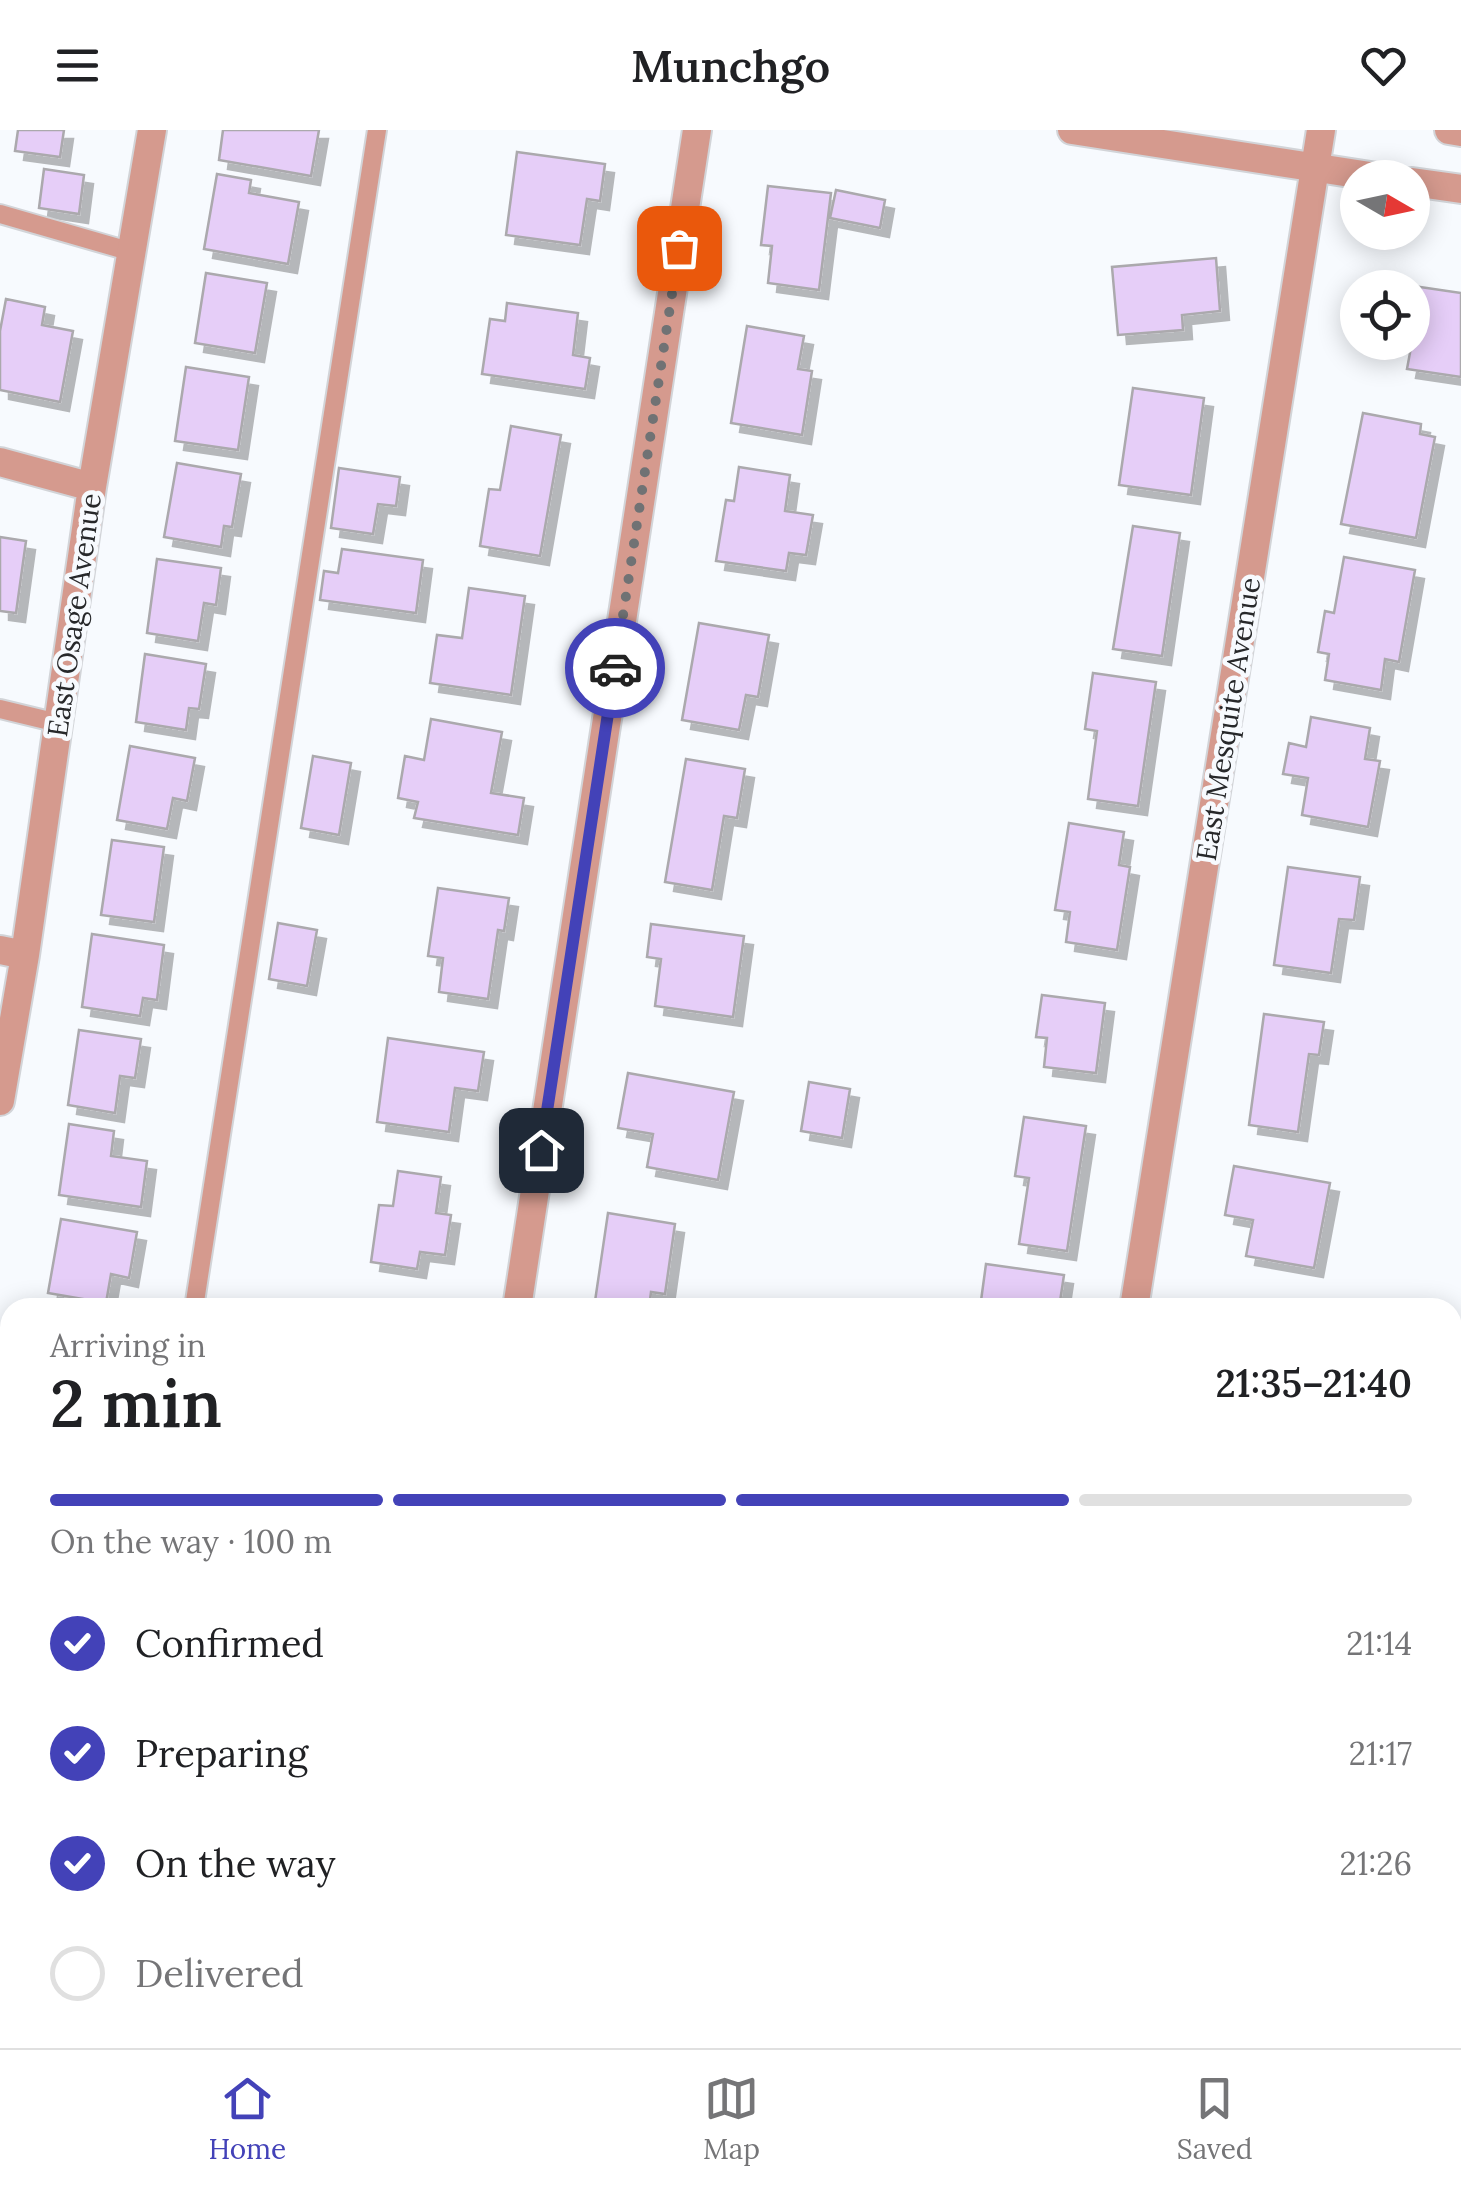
<!DOCTYPE html>
<meta charset="utf-8">
<style>
:root{--surface:#fff;--page:#f6f6f6;--text:#202124;--muted:#757577;--line:#e0e0e0;--accent:#4342b8}
body{margin:0;font-family:Lora,serif;background:var(--page);color:var(--text);height:100vh;display:flex;flex-direction:column;font-size:38px;white-space:nowrap}
*{box-sizing:border-box;margin:0}
p{font-size:32px;color:var(--muted)}
.icon{flex:none;width:55px;height:55px;fill:none;stroke:currentColor;stroke-width:2;stroke-linecap:round;stroke-linejoin:round}
.map{position:relative;flex:1;overflow:hidden}
.panel{position:absolute;left:0px;top:1168px;width:1462px;height:752px;display:flex;flex-direction:column;background:var(--surface);border-radius:30px 30px 0 0;box-shadow:0 5px 25px #0003}
.panel>*{flex:none}
.needle{width:65px;rotate:99deg}
.fabs{position:absolute;left:1340px;top:30px;display:grid;gap:20px}
.fabs a{display:grid;place-items:center;width:90px;height:90px;border-radius:50%;background:var(--surface);box-shadow:0 5px 25px #0003;font-size:50px}
.pin{position:absolute;display:grid;place-items:center;width:85px;height:85px;color:#fff;margin:-42px;border-radius:20px;box-shadow:0 5px 15px #0006}
.courier{position:absolute;display:grid;place-items:center;width:100px;height:100px;margin:-50px;border:8px solid #4342b8;border-radius:50%;background:#fff;color:#222;box-shadow:0 2px 12px #0007}
.overview em{font-style:normal;font-weight:600}
.overview div{display:flex;flex-direction:column-reverse}
.overview{display:flex;align-items:center;justify-content:space-between;height:170px;padding:0 50px}
h1{font-size:65px;font-weight:600;line-height:75px}
.bar{display:grid;grid-template-columns:repeat(4,1fr);gap:15px 10px;align-content:center;height:120px;padding:0 50px}
.bar i{height:12px;border-radius:8px;background:var(--line)}
.bar .current{background:var(--accent)}
.bar p{grid-column:span 4}
ol{padding:0 50px;list-style:none}
li{display:flex;align-items:center;gap:30px;height:110px}
li p{margin-inline-start:auto}
li .icon{padding:10px;border-radius:50%;background:var(--accent);color:#fff;stroke-width:4}
li:last-child{color:var(--muted)}
li i{width:55px;height:55px;border:5px solid var(--line);border-radius:50%}
header{display:flex;justify-content:space-between;align-items:center;height:130px;padding:0 50px;background:var(--surface);font-size:45px;font-weight:600}
.dock{display:flex;justify-content:space-around;align-items:center;height:140px;border-top:2px solid var(--line);background:var(--surface);font-size:28px;color:var(--muted)}
.dock a{display:grid;justify-items:center;gap:5px}
.dock .current{color:var(--accent)}
.map>svg:first-child{display:block}
.lines{fill:none;stroke-linecap:round;stroke-linejoin:round}
.stream{stroke:#afe4fa;stroke-width:10}
.building{fill:#e6cef8;stroke:#aba9ad;stroke-width:2.5;filter:url(#shadow)}
.service-casing{stroke:#d2d4d8;stroke-width:22}
.minor-casing{stroke:#d2d4d8;stroke-width:32}
.service{stroke:#d59a8e;stroke-width:18}
.minor{stroke:#d59a8e;stroke-width:28}
.done{stroke:#707274;stroke-width:10;stroke-dasharray:0 18}
.route{stroke:#4342b8;stroke-width:12}
.labels{text-anchor:middle;dominant-baseline:central;stroke-width:9;stroke-linejoin:round;paint-order:stroke}
.street-label{font-size:28px;fill:#27282a;stroke:#f7fafe}
</style>
<header><svg class="icon" aria-label="menu" viewBox="0 0 24 24"><path d="M4 6h16M4 12h16M4 18h16"/></svg>Munchgo<svg class="icon" aria-label="heart" viewBox="0 0 24 24"><path d="M12 20l-8-8c-3-5 5-10 8-4 3-6 11-1 8 4z"/></svg></header>
<div class="map">
<svg width="1461" height="1918" viewBox="0 0 1461 1918">
<defs>
<filter id="shadow"><feDropShadow dx="9" dy="9" stdDeviation="0" flood-color="#0004"/></filter>
</defs>
<rect width="100%" height="100%" fill="#f7fafe"/>
<g class="lines">
<!-- stream -->
<path class="stream" d="M0 1694 10 1697
M1209 1910 1261 1918"/>
</g>
<!-- building -->
<path class="building" d="M18 0H64L60 27 15 21Z
M223 0H319L311 46 219 30Z
M517 22 605 34 600 71 587 69 580 115 506 105Z
M44 39 84 45 79 84 39 78Z
M217 44 251 50 249 63 299 72 288 134 204 119Z
M768 56 831 63 819 160 768 153 772 116 761 115Z
M836 60 885 70 880 98 830 88Z
M1216 128 1220 181 1182 185 1183 200 1118 205 1112 137Z
M206 143 267 153 255 223 195 213Z
M1393 153 1461 163V247L1407 239 1412 212V158H1393Z
M6 169 45 177 42 195 73 201 60 272 0 260V201Z
M507 173 578 183 573 225 590 228 585 259 482 244 490 189 505 191Z
M747 196 804 206 798 239 812 241 802 305 731 293Z
M186 237 249 247 238 320 175 311Z
M1133 258 1204 268 1191 365 1119 355Z
M1363 283 1421 294 1420 304 1435 307 1416 408 1341 394Z
M511 296 561 305 540 426 480 416 489 359 500 360Z
M177 333 241 344 232 397 224 396 221 417 164 407Z
M739 337 790 345 785 381 813 385 806 425 789 423 786 441 716 431 726 370 734 371Z
M339 338 400 347 396 376 378 374 373 404 331 398Z
M1133 396 1180 403 1162 526 1113 519Z
M0 407 26 411 16 483 0 481Z
M342 419 423 430 416 483 320 470 324 441 338 443Z
M1344 427 1415 440 1399 532 1385 529 1381 560 1325 550 1329 524 1318 522 1325 481 1334 483Z
M157 429 221 438 216 475 204 473 198 511 147 503Z
M469 458 525 466 511 565 430 553 437 505 462 508Z
M699 493 769 505 758 567 746 565 739 600 682 590Z
M145 524 206 534 199 579 189 578 186 600 136 592Z
M1093 543 1156 552 1138 676 1088 669 1097 601 1085 599Z
M1311 587 1370 598 1365 629 1380 631 1368 697 1302 685 1308 648 1283 644 1289 613 1306 617Z
M431 589 502 602 491 663 524 668 518 705 414 688 418 672 398 668 405 626 424 630Z
M130 616 195 628 187 671 173 668 167 699 117 690Z
M313 626 351 633 339 705 301 698Z
M686 629 745 639 737 688 724 686 712 760 665 752Z
M1069 693 1124 702 1119 735 1130 737 1117 820 1066 812 1070 782 1055 780Z
M112 710 164 717 154 792 101 785Z
M1288 737 1360 747 1354 790 1339 789 1331 843 1274 835Z
M438 758 509 768 504 801 498 800 488 869 439 862 443 828 428 826Z
M278 793 317 800 307 856 269 849Z
M651 794 744 806 733 887 655 876 661 829 647 827Z
M92 804 164 815 157 870 143 868 140 886 82 877Z
M1042 865 1105 873 1096 943 1044 937 1047 908 1036 907Z
M1264 884 1324 892 1319 925 1309 924 1298 1002 1249 995Z
M79 900 141 909 135 948 120 946 115 983 68 975Z
M388 908 484 922 478 961 455 958 449 1002 377 992Z
M628 943 734 962 718 1050 647 1037 653 1004 618 998Z
M809 952 850 959 842 1008 801 1001Z
M1024 987 1086 996 1067 1121 1019 1114 1029 1048 1015 1046Z
M69 994 114 1001 111 1026 147 1031 141 1077 59 1065Z
M1234 1036 1330 1053 1314 1138 1246 1126 1253 1090 1225 1085Z
M398 1041 441 1047 436 1083 451 1085 445 1125 420 1122 417 1139 371 1132 379 1075 393 1076Z
M608 1083 675 1094 665 1164 651 1162 649 1178H594Z
M61 1089 137 1102 129 1148 111 1144 106 1173 48 1163Z
M986 1134 1064 1145 1059 1178H980Z
M1452 1347 1461 1349V1389L1452 1387Z
M0 1402 10 1403V1459L0 1457Z
M1452 1628 1461 1630V1701L1452 1700Z"/>
<g class="lines">
<!-- service casing -->
<g class="service-casing">
<path id="service" d="M0 84 132 122
M0 579 58 593
M194 1178 377 0
M0 1609 10 1611
M0 1878 10 1880
M196 1910 246 1918"/>
</g>
<!-- minor casing -->
<g class="minor-casing">
<path id="minor" d="M1072 0 1383 48
M1449 0 1461 2
M1412 52 1461 59
M0 332 92 357
M0 820 25 825
M0 971 25 825 92 357 152 0
M517 1178 697 0
M1134 1178 1321 0
M0 1307 10 1308
M1452 1530 1461 1531"/>
</g>
<!-- service -->
<use href="#service" class="service"/>
<!-- minor -->
<use href="#minor" class="minor"/>
</g>
<g class="lines">
<!-- done -->
<path class="done" d="M615 538 679 118"/>
<!-- route -->
<path class="route" d="M541 1020 615 538"/>
</g>
<g class="labels">
<!-- street labels -->
<g class="street-label">
<text transform="translate(74 485) rotate(-82)">East Osage Avenue</text>
<text transform="translate(1228 589) rotate(-81)">East Mesquite Avenue</text>
</g>
</g>
</svg>
<div class="fabs">
<a><svg class="needle" viewBox="-14 -14 28 28"><path d="M0-13l5 13h-10z" fill="#e53935"/><path d="M0 13l5-13h-10z" fill="#757577"/></svg></a>
<a><svg class="icon" aria-label="locate" viewBox="0 0 24 24"><circle cx="12" cy="12" r="6"/><path d="M12 2v4M12 18v4M2 12h4M18 12h4"/></svg></a>
</div>
<div class="pin" style="left:679px;top:118px;background:#ea580c"><svg class="icon" aria-label="bag" viewBox="0 0 24 24"><path d="M5 8h14l-1 12H6zM9 8a3 3 0 0 1 6 0"/></svg></div>
<div class="pin" style="left:541px;top:1020px;background:#1f2937"><svg class="icon" aria-label="home" viewBox="0 0 24 24"><path d="M3 11l9-7 9 7M6 9v11h12V9"/></svg></div>
<div class="courier" style="left:615px;top:538px"><svg class="icon" aria-label="car" viewBox="0 0 24 24"><path d="M5 17H2v-5l4-1 3-4h7l3 4 3 1v5h-3M9 17h6M6 11h13"/><circle cx="7" cy="17" r="2"/><circle cx="17" cy="17" r="2"/></svg></div>
<section class="panel">
<div class="overview"><div><h1>2 min</h1><p>Arriving in</p></div><em>21:35–21:40</em></div>
<div class="bar"><i class="current"></i><i class="current"></i><i class="current"></i><i></i><p>On the way · 100 m</p></div>
<ol>
<li><svg class="icon" aria-label="check" viewBox="0 0 24 24"><path d="M5 12l5 5 9-10"/></svg>Confirmed<p>21:14</p></li>
<li><svg class="icon" aria-label="check" viewBox="0 0 24 24"><path d="M5 12l5 5 9-10"/></svg>Preparing<p>21:17</p></li>
<li><svg class="icon" aria-label="check" viewBox="0 0 24 24"><path d="M5 12l5 5 9-10"/></svg>On the way<p>21:26</p></li>
<li><i></i>Delivered</li>
</ol>
</section>
</div>
<nav class="dock">
<a class="current"><svg class="icon" aria-label="home" viewBox="0 0 24 24"><path d="M3 11l9-7 9 7M6 9v11h12V9"/></svg>Home</a>
<a><svg class="icon" aria-label="map" viewBox="0 0 24 24"><path d="M3 6l6-2 6 2 6-2v14l-6 2-6-2-6 2zM9 4v14M15 6v14"/></svg>Map</a>
<a><svg class="icon" aria-label="saved" viewBox="0 0 24 24"><path d="M7 4h10v16l-5-4-5 4z"/></svg>Saved</a>
</nav>
